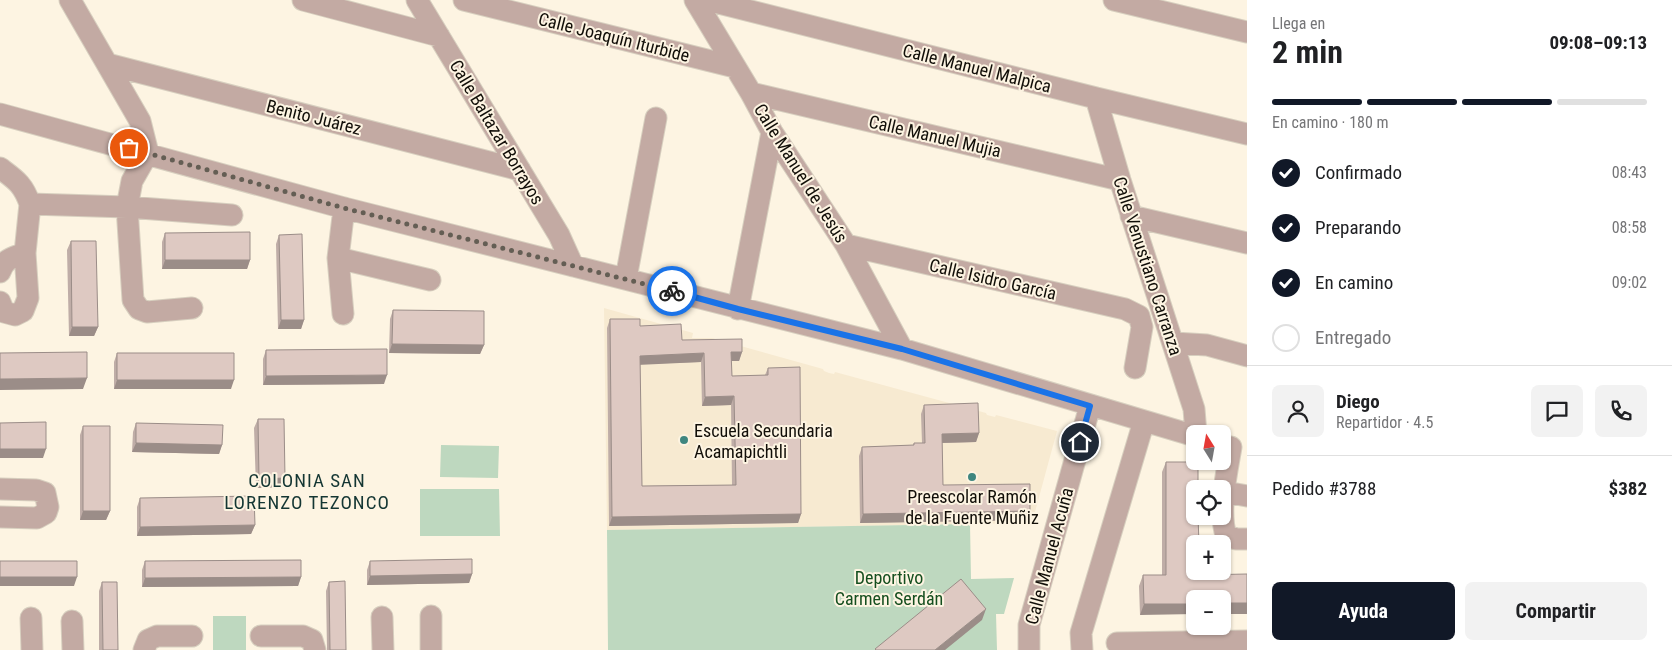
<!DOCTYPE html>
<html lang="es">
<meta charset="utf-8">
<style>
:root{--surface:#fff;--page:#f2f2f2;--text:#202124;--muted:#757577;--line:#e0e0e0;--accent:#111827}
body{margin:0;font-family:"Roboto Condensed",sans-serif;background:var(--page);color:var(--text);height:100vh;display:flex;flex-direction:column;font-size:19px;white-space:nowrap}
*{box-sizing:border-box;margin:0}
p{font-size:16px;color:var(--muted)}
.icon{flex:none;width:28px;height:28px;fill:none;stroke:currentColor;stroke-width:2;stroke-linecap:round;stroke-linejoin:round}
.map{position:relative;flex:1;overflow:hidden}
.side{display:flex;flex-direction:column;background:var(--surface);width:425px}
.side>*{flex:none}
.needle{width:32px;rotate:349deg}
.buttons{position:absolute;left:1186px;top:425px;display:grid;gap:10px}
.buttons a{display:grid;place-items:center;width:45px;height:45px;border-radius:8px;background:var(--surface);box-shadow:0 1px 4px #0004;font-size:25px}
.pin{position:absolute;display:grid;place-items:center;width:42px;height:42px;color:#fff;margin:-21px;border:2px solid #fff;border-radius:50%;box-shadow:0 1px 5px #0007}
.courier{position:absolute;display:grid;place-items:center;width:50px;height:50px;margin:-25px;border:4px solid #1a73e8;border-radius:50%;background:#fff;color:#222;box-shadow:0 1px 6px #0007}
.headline em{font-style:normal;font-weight:700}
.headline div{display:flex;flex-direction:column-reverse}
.headline{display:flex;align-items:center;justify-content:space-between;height:85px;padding:0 25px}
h1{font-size:32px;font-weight:700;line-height:38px}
.bar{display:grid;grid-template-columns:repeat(4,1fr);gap:8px 5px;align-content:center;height:60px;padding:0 25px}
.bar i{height:6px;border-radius:4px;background:var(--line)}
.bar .active{background:var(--accent)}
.bar p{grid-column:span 4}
.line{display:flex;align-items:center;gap:12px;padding:0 25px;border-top:1px solid var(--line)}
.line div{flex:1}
.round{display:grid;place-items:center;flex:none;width:52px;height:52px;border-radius:8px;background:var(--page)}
ol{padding:0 25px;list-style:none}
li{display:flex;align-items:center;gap:15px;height:55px}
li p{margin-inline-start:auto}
li .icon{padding:5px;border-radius:50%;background:var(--accent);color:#fff;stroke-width:4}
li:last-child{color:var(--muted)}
li i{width:28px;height:28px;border:2px solid var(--line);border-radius:50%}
.action{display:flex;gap:10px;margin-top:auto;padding:10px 25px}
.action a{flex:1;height:58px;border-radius:8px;background:var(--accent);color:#fff;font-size:20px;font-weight:700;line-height:58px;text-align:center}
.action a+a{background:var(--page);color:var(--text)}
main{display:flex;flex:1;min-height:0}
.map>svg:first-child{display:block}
.built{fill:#f7ead1}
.green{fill:#bed8bf}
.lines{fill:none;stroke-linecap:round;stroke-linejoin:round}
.minor-casing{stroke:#d7cfbf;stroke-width:23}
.minor{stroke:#c3aaa3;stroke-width:21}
.wall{fill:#bfada7;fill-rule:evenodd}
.shaded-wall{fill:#9b8d88}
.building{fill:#dec9c2;stroke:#9b8d88;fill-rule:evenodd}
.done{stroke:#645e54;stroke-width:5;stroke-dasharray:0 9}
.route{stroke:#1a73e8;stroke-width:6}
.poi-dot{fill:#3f867f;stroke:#fdf4e2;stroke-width:2}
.labels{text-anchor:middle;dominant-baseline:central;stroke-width:4;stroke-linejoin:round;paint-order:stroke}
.street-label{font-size:18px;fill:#110e08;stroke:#fdf4e2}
.poi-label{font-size:18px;fill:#110e08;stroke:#fdf4e2;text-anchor:start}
.park-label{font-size:18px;fill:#144e1e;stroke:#fdf4e2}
.neighbourhood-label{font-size:19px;letter-spacing:1px;fill:#143633;stroke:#fdf4e2}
</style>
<main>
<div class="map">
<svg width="1247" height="650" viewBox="0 0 1247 650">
<rect width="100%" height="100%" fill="#fdf4e2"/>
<!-- built -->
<path class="built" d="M604 308 693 333 692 338H712L823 369 824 371 829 373 834 374 835 372 986 413 987 415 995 417 996 415 1057 431 1032 523 607 530Z"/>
<!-- green -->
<path class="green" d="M441 445 499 446 498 478 440 477Z
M420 489H499L500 536H420Z
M970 524 971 579 1014 578 1004 614H996L997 650H608L607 530Z
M213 616H246V650H213Z"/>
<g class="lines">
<!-- minor casing -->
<g class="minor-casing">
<path id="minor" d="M70 0 140 121 148 153 132 181 127 207 133 300 139 309 147 312 192 308
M303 0 439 36
M417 0 559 235 573 266
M464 0 735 67
M695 0 751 93 772 132 846 245 902 349
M707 0 1096 98 1247 134
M1114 0 1247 32
M107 64 520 170
M751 93 1120 180
M1096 98 1120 180 1194 409 1196 434
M0 114 344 208 902 349 1195 436
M0 168C16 180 23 184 30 204
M1131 216 1247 243
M846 245 1125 309 1139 316 1142 327 1135 368
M338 258 430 280
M0 272C5 258 12 258 25 253
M626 278 656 118
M0 302 4 312 15 315 23 311 28 298 25 253 30 204 127 207 232 215
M738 309 772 132
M343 314 338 258 344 208
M1174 343 1207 345 1247 356
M1231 447C1227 471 1218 512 1226 535L1236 539H1247
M0 489 36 490 45 493 48 507 46 513 37 518 0 517
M1225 492 1247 496
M382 617 383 650
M31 618 32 650
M72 621 73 650
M261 636H303L312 640 315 650
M1117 643 1247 641
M144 650 148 640 157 636H192
M431 650V616
M1029 650V625L1090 406
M1082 650 1081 633 1144 421"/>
</g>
<!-- minor -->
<use href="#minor" class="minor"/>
</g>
<!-- wall -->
<path class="wall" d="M165 233 250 260 247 269H162V242Z
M279 235 304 320 301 329H278L276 244Z
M71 241 98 327 94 336H69L67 250Z
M393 310 484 345 480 354 389 353 390 319Z
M610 319 640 326 682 340 742 352 739 361H731L732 376 765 375 768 368 801 514 798 523 609 526 607 328ZM701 362 702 406 731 405 732 485 642 486 640 364Z
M266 350 384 384 263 385V359Z
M117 353 231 389H114V362Z
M924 405 979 433 976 442 942 443 943 485 1027 520 860 523 859 456 862 447 913 445 914 443H922L921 414Z
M258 419 285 478 282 487 256 488 254 428Z
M136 423 222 445 219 454 132 452 133 432Z
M83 426 110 511 106 520H80V435Z
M1166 462 1199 575 1247 614H1222V599L1140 615 1139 586 1143 575H1162V472Z
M140 498 255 525 251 534 137 536V507Z
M145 561 301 577 298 586 142 587V570Z
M370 561 472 574 469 583 367 585V570Z
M102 582 118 650H99V591Z
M329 582 346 650H327L326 591Z"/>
<!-- shaded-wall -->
<path class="shaded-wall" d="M165 260H250L247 269H162Z
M281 320H304L301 329H278Z
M72 327H98L94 336H69Z
M392 344 484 345 480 354 389 353Z
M731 352H742L739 361H728Z
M704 353 701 362 637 365 640 356Z
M387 375 384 384 263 385 266 376Z
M87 378 83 389 0 390V379Z
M117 380H234L231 389H114Z
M734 396 731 405 702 406 705 397Z
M979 433 976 442 939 443 942 434Z
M136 443 222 445 219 454 132 452Z
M0 449H46L43 458H0Z
M285 478 282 487 256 488 259 479Z
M83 511H110L106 520H80Z
M1030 511 1027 520 860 523 863 514Z
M801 514 798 523 609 526 612 517Z
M255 525 251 534 137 536 140 527Z
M472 574 469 583 367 585 370 576Z
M0 577H77L74 586H0Z
M301 577 298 586 142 587 145 578Z
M1222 603H1247V614H1222Z
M1144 604H1195V614L1140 615Z
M986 609 982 620 945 650H935Z"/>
<!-- building -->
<path class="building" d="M250 232V260H165V233Z
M302 234 304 320H281L279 235Z
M71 241H96L98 327H72Z
M393 310 484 311V345L392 344Z
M610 319H640V326L681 324 682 340 742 339V352H731L732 376 768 375V368L800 367 801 514 612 517ZM704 353 705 397 734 396 736 485 642 486 640 356Z
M387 349V375L266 376V350Z
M87 352V378L0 379V353Z
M117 353H234V380H117Z
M978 403 979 433 942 434 943 485 1030 484V511L863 514 862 447 914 445V443H925L924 405Z
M258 419H284L285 478 259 479Z
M46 422V449H0V423Z
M136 423 223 425 222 445 136 443Z
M83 426H110V511H83Z
M1166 462H1198V489H1195V516H1198L1199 544H1195V571H1199V575L1247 574V603H1222V599H1195V604H1144L1143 575H1166Z
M254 496 255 525 140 527V498Z
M472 559V574L370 576V561Z
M301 560V577L145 578V561Z
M0 561H77V577H0Z
M961 579 986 609 935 650H876L875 649Z
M345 581 346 650H330L329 582Z
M102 582H117L118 650H103Z"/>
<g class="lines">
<!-- done -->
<path class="done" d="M129 148 344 208 672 291"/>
<!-- route -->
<path class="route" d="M672 291 738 309 902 349 1090 406 1080 442"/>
</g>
<!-- markers -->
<g class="poi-dot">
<circle cx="684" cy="440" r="5"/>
<circle cx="972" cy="477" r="5"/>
</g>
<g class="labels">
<!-- street labels -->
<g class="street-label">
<text transform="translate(614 37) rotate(14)">Calle Joaquín Iturbide</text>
<text transform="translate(977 68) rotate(14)">Calle Manuel Malpica</text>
<text transform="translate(314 117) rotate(14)">Benito Juárez</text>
<text transform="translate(497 132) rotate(59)">Calle Baltazar Borrayos</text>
<text transform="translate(935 136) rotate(13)">Calle Manuel Mujia</text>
<text transform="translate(801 173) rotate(58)">Calle Manuel de Jesús</text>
<text transform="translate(1148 266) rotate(72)">Calle Venustiano Carranza</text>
<text transform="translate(993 279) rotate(13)">Calle Isidro García</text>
<text transform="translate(1049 556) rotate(-75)">Calle Manuel Acuña</text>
</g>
<!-- poi labels -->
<g class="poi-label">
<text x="694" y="430">Escuela Secundaria<tspan x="694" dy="21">Acamapichtli</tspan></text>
<text x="972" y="496" text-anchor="middle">Preescolar Ramón<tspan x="972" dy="21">de la Fuente Muñiz</tspan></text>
</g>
<!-- park labels -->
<g class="park-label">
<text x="889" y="577">Deportivo<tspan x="889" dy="21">Carmen Serdán</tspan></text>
</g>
<!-- neighbourhood labels -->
<g class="neighbourhood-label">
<text x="307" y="480">COLONIA SAN<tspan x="307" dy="22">LORENZO TEZONCO</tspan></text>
</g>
</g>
</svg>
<div class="buttons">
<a><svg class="needle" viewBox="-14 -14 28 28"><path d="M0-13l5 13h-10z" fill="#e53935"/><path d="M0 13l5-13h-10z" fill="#757577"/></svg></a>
<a><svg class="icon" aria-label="locate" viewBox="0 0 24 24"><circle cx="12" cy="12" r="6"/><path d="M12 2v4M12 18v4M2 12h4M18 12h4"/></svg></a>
<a>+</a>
<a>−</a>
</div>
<div class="pin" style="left:129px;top:148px;background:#ea580c"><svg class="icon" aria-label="bag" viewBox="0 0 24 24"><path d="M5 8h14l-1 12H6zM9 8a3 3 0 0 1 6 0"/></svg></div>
<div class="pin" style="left:1080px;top:442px;background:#1f2937"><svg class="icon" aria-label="home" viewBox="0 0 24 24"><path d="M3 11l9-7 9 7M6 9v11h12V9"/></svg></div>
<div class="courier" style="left:672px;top:291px"><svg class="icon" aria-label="bike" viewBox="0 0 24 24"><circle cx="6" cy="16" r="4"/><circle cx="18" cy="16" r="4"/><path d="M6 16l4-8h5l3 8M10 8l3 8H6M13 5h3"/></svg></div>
</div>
<section class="side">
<div class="headline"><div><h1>2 min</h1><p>Llega en</p></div><em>09:08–09:13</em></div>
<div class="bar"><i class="active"></i><i class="active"></i><i class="active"></i><i></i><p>En camino · 180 m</p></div>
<ol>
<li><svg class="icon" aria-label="check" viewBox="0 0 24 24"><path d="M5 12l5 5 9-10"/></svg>Confirmado<p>08:43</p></li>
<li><svg class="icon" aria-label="check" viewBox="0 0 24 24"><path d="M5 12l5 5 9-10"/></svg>Preparando<p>08:58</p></li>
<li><svg class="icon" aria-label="check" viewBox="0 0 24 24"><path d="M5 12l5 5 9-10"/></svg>En camino<p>09:02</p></li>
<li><i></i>Entregado</li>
</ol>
<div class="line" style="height:90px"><a class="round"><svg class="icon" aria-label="person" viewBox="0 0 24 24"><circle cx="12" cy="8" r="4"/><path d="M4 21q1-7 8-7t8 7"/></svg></a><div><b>Diego</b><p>Repartidor · 4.5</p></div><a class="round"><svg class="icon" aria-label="chat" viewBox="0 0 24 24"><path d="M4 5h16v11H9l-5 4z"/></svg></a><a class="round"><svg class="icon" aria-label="phone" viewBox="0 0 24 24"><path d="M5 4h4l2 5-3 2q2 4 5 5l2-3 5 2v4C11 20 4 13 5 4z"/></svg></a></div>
<div class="line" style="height:65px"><div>Pedido #3788</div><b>$382</b></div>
<div class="action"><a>Ayuda</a><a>Compartir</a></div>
</section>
</main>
